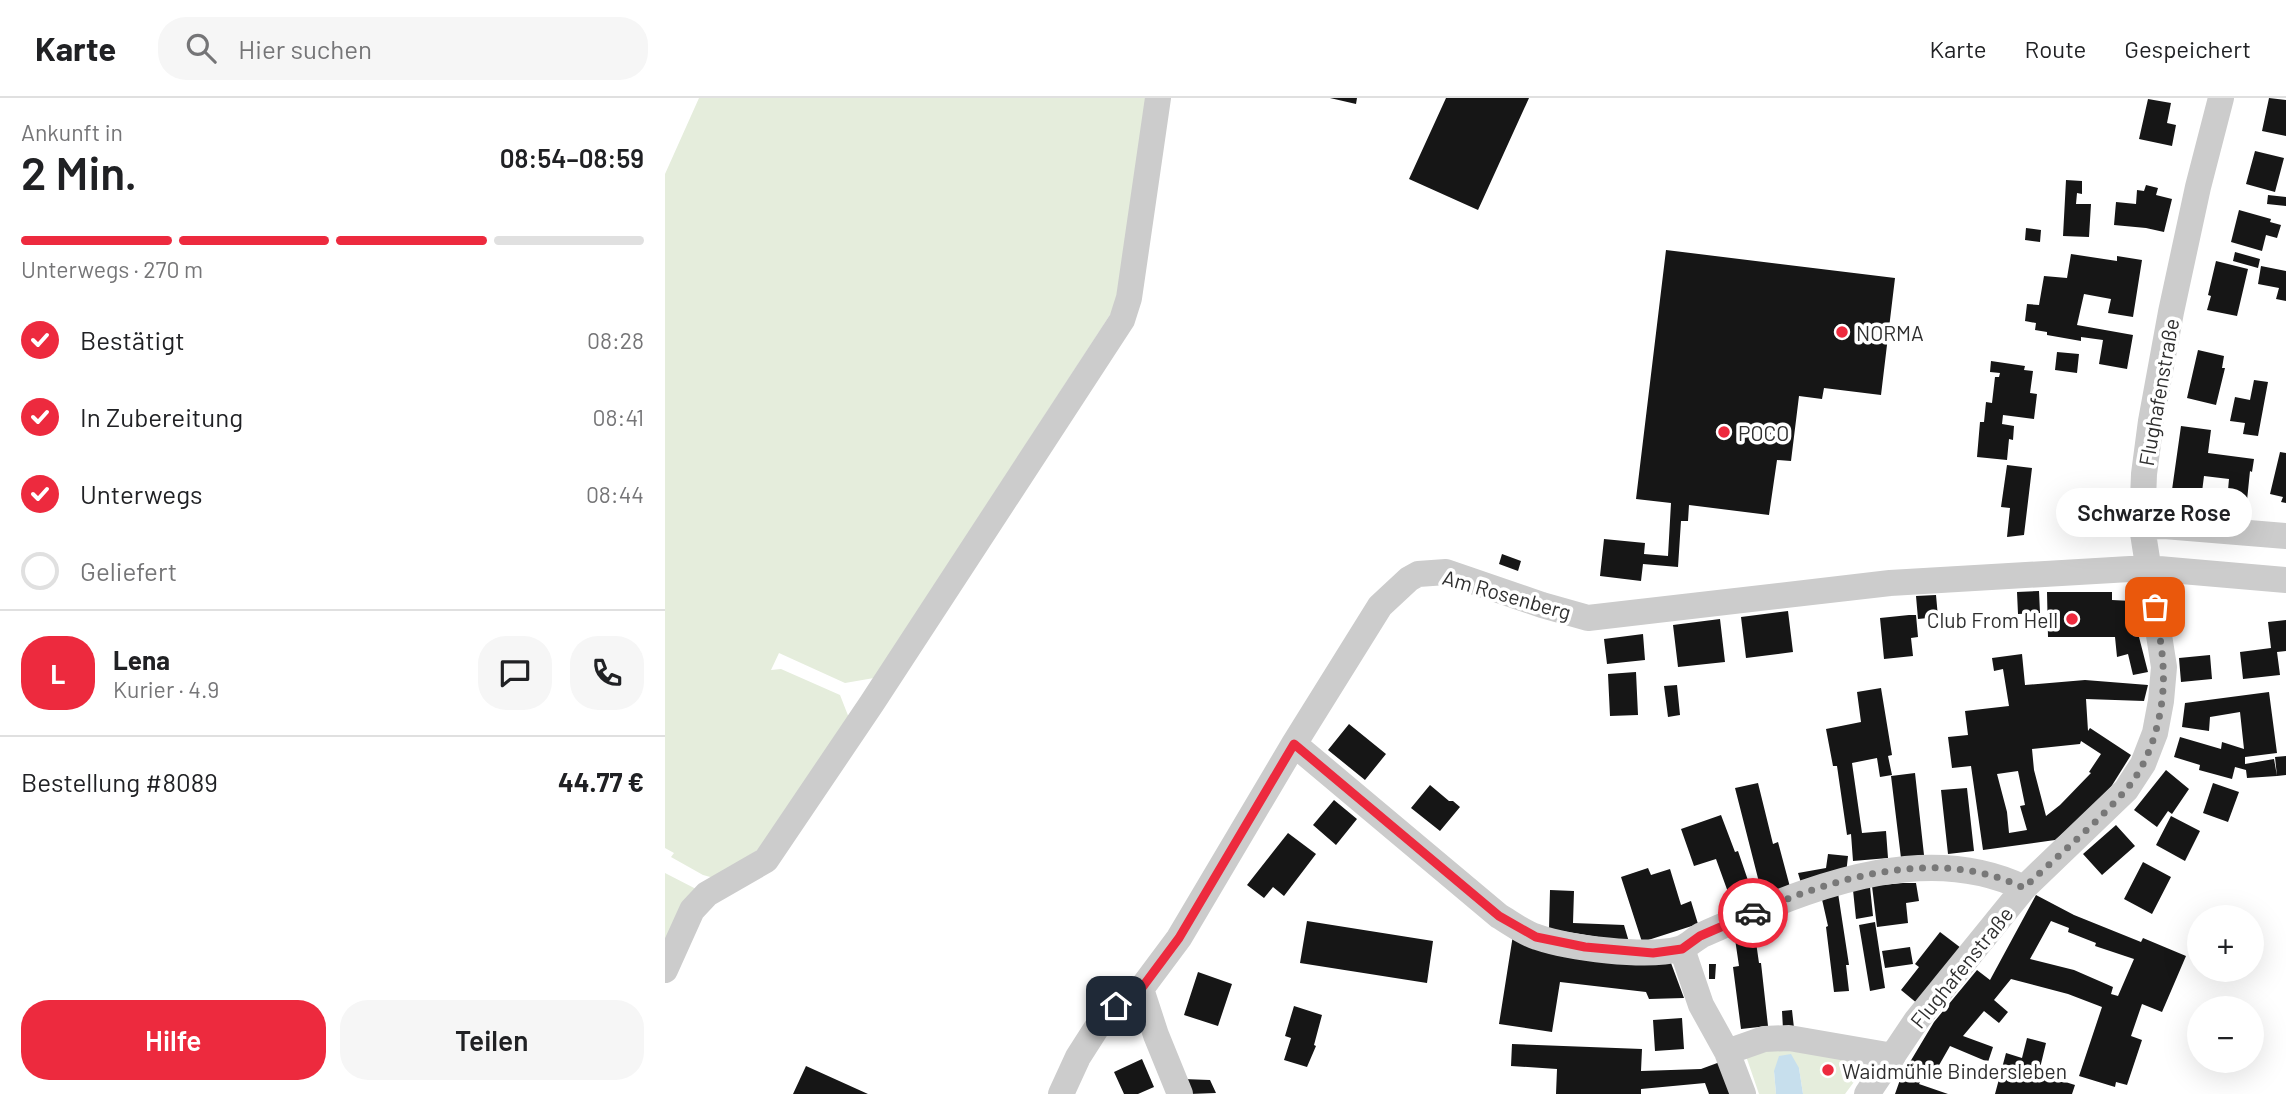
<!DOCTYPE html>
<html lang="de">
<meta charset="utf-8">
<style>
:root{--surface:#fff;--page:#f6f6f6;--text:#202124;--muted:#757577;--line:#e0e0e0;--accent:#ed2a3e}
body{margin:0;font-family:Barlow,sans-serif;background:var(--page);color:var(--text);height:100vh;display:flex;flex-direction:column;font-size:26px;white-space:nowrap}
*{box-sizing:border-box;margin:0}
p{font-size:23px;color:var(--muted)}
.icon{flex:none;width:38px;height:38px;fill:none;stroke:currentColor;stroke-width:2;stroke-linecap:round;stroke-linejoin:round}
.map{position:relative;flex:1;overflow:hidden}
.drawer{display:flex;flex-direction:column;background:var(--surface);width:665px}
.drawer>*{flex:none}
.buttons{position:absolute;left:1522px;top:807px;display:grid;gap:14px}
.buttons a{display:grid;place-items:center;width:77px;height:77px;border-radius:50%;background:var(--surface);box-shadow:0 7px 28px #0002;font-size:35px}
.pin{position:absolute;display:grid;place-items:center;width:60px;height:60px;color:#fff;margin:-30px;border-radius:14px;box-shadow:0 4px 10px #0006}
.courier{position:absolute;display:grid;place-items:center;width:70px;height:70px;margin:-35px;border:5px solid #ed2a3e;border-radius:50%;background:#fff;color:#222;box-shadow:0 2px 9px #0007}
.bubble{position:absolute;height:49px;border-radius:24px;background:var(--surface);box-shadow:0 7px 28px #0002;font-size:23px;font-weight:600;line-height:49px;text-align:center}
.summary em{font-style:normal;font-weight:600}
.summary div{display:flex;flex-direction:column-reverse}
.summary{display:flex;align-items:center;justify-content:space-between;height:119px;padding:0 21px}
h1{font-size:46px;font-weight:600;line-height:52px}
.bar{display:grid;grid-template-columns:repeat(4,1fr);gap:10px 7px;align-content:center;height:84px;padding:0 21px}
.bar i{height:9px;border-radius:5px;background:var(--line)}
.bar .active{background:var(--accent)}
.bar p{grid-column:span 4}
.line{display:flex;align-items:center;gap:18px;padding:0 21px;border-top:2px solid var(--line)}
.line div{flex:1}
.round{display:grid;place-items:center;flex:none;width:74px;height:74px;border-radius:28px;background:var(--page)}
ol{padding:0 21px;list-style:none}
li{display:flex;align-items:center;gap:21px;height:77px}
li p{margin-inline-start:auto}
li .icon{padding:7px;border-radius:50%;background:var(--accent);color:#fff;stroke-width:4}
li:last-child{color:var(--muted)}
li i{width:38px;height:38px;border:4px solid var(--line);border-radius:50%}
.button{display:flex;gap:14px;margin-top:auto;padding:14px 21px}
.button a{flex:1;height:80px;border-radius:28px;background:var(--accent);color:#fff;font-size:28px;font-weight:600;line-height:80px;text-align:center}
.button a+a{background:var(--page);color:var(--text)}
header{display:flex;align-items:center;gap:42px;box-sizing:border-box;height:98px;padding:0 35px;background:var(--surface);border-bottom:2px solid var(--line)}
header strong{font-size:33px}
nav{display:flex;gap:38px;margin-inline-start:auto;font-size:24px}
.search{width:490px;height:63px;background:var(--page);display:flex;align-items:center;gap:18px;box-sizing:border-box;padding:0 24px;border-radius:28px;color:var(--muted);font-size:26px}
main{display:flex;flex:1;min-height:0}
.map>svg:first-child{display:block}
.green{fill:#e5eddc}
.water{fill:#c7dfed}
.building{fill:#161616;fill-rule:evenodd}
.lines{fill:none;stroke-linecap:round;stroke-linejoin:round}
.minor{stroke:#ccc;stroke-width:26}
.done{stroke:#787878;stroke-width:7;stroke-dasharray:0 12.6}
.route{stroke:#ed2a3e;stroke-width:9}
.poi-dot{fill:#ed2a3e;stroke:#fff;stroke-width:2.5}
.labels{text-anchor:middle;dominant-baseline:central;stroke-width:7;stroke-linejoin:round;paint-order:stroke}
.poi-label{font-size:21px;fill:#2f2f2f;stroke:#fff;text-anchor:start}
.street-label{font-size:21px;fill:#2f2f2f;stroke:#fff}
</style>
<header>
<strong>Karte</strong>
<div class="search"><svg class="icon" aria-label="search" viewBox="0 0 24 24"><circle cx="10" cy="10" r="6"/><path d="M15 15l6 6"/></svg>Hier suchen</div>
<nav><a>Karte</a><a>Route</a><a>Gespeichert</a></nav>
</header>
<main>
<section class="drawer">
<div class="summary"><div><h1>2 Min.</h1><p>Ankunft in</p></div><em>08:54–08:59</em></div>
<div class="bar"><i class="active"></i><i class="active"></i><i class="active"></i><i></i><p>Unterwegs · 270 m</p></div>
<ol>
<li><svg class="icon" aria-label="check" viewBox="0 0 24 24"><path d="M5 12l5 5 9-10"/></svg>Bestätigt<p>08:28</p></li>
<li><svg class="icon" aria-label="check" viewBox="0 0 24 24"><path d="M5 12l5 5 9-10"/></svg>In Zubereitung<p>08:41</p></li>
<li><svg class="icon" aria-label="check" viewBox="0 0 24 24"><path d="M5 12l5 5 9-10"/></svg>Unterwegs<p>08:44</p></li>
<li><i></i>Geliefert</li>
</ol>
<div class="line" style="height:126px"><b class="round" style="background:var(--accent);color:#fff">L</b><div><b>Lena</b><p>Kurier · 4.9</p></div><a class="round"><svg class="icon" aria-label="chat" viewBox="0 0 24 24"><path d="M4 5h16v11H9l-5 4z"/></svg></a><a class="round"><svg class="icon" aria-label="phone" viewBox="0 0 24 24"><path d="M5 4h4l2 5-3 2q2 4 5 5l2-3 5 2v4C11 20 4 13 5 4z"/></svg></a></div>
<div class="line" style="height:91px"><div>Bestellung #8089</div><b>44.77 €</b></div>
<div class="button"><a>Hilfe</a><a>Teilen</a></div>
</section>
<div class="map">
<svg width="1621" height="996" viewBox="0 0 1621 996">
<rect width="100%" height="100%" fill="#fff"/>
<!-- green -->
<path class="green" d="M34 0H485L454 203 209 580 180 585 114 555 106 572 116 571 175 597 184 620 94 751 49 780 38 777 6 759 9 755 0 750V76Z
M0 775 33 792 0 854Z
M1100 949 1197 964 1200 969 1180 996H1138L1134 970 1109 973 1111 996H1094L1081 958Z"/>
<!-- water -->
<path class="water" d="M1126 956 1134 970 1138 996H1111L1109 973 1114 958Z"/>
<!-- building -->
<path class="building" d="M665 0H692L691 6Z
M781 0H864L813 112 744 81Z
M1604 0 1621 2V38L1597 33Z
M1483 1 1506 5 1502 25 1511 27 1507 48 1474 41Z
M1590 53 1619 60 1610 94 1581 86Z
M1401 82 1417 83V96L1412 95 1411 106H1426L1424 139 1398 138Z
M1481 87 1493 90 1491 97 1507 101 1499 134 1481 130 1449 127 1451 104 1471 106 1472 92 1479 93Z
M1603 97 1621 99V108L1602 106Z
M1574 112 1606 121 1605 124 1616 127 1612 140 1601 137 1597 153 1566 144Z
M1361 130 1376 132 1375 144 1360 142Z
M1001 152 1230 180 1216 297 1159 290 1157 301 1134 298 1126 363 1112 362 1104 417 1024 407 1023 423H1016L1013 469 978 466 976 483 935 478 939 441 980 445 979 456 1003 458 1006 405 971 401Z
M1570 154 1595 161 1593 170 1568 163Z
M1406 156 1452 163V158L1477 162 1468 219 1443 215 1446 201 1419 196 1412 227 1468 237 1462 271 1434 266 1438 242 1416 239V243L1382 237V234L1370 232 1371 225 1360 223 1362 206 1374 207 1379 178 1402 180Z
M1551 163 1583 171 1572 218 1542 212 1546 198 1543 197Z
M1596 168 1621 173V203L1611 201 1614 190 1593 186Z
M1533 252 1559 258 1557 270H1560L1551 307 1522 300Z
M1392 254 1414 256 1412 275 1390 272Z
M1326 263 1360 268 1359 272 1368 273 1365 295 1372 296 1369 321 1338 317 1337 326 1349 328 1348 342 1344 341 1342 362 1312 359 1315 324H1319L1321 304 1327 305 1330 279H1334L1335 275 1325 274Z
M1589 282 1603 284 1593 338 1578 336 1580 325 1565 323 1570 299 1585 302Z
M1516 328 1546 332 1543 355 1589 361 1587 374 1585 373 1580 422 1556 420 1559 392H1563L1564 381 1539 378 1535 410 1505 406Z
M1615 354 1621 355V405L1616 404 1618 399 1605 396Z
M1342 367 1367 370 1359 437 1342 439 1345 410 1336 409Z
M837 456 856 463 853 473 834 466Z
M1374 493 1375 515 1353 516 1352 494Z
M1382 494H1447V502L1467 503 1468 538 1474 539 1483 574 1468 577 1463 556 1452 559 1450 539H1383Z
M1271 497 1273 519 1253 521 1251 498Z
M1123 513 1128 554 1081 560 1076 519Z
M1244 517H1251L1253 539 1246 540 1248 558 1219 561 1215 520Z
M1055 521 1060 564 1013 569 1008 527Z
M1621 522V553L1612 554 1615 577 1578 581 1575 554 1606 550 1603 524Z
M978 536 980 562 942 566 939 541Z
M1357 556 1360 587 1420 582 1483 587 1479 603 1421 601 1423 633 1425 630 1466 657 1446 689 1413 723 1390 742 1318 752 1306 668 1287 670 1283 639 1303 637 1300 613 1344 608 1338 571 1329 573 1327 560ZM1416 643 1436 656 1424 674 1426 675 1395 707 1381 718 1369 672 1367 651 1415 646ZM1353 673 1360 707 1355 708 1362 732 1344 735 1342 714 1332 676Z
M1545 557 1547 581 1516 584 1514 560Z
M971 574 973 617 945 618 943 576Z
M1012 587 1015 617 1003 619 999 588Z
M1216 590 1227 657 1223 658 1227 677 1215 679 1212 660 1187 665 1197 735 1221 733 1223 760 1188 763 1186 736 1182 737 1172 668H1168L1161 631 1196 624 1192 594Z
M1604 594 1612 655 1580 659V666L1609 661 1612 678 1582 680 1581 672 1570 669 1567 681 1534 672 1535 667 1509 659 1515 639 1556 651 1557 644 1579 651 1575 614 1545 619 1544 633 1517 629 1520 605Z
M684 626 721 656 700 682 663 652Z
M1621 658V677L1612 678 1610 659Z
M1501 672 1524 691 1507 716 1503 713 1492 729 1469 712Z
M1250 675 1259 757 1236 760 1226 678Z
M1093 685 1108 746 1113 744 1125 789 1097 796 1070 690Z
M1548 685 1574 694 1563 724 1538 715Z
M765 687 784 703H788L795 709 775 733 746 710Z
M1302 690 1309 753 1283 756 1276 692Z
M669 702 692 721 671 747 648 727Z
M1056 717 1070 754 1073 753 1089 800 1068 808 1051 761 1029 768 1016 731Z
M1506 718 1535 733 1520 763 1491 747Z
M1451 727 1470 748 1437 777 1418 756Z
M623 735 651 756 619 798 608 789 599 800 582 787Z
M1163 756 1183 758 1181 776 1136 785 1133 775 1161 770Z
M1478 764 1506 779 1487 816 1459 801Z
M983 770 986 777 1005 771 1016 807 1026 803 1033 826 977 844 956 779Z
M1238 785H1251L1254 803 1241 805 1243 825 1212 829 1207 788Z
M1205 789 1208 818 1191 821 1188 792Z
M885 792 909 793 908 825 959 827 964 844 884 831Z
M1173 795 1184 867H1181L1184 893 1169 894 1161 829 1163 828 1156 797Z
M1371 797 1409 817 1476 844 1478 840 1521 858 1497 914 1477 906 1466 938 1477 942 1462 987 1451 984 1450 989 1414 978 1437 909 1403 896 1346 881 1329 902 1343 914 1334 925 1319 913 1298 938 1328 949 1323 964 1285 948 1269 976 1261 972 1254 986 1283 996H1230L1236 979 1269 924 1312 872 1325 882ZM1386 823 1404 830 1403 834 1431 845 1430 848 1469 861 1453 898 1446 896 1448 889 1409 872 1365 861Z
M642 823 768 843 762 885 635 865Z
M1210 824 1220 890 1205 893 1194 827Z
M1275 834 1296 850 1253 906 1236 892 1254 869 1250 866Z
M848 837 1006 865 1019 900 984 901 981 894 895 884 887 934 834 926Z
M1090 837 1094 865H1096L1103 928 1076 931 1068 869 1074 868 1070 841Z
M1245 849 1248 866 1220 870 1217 853Z
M1044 866H1051L1050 881H1044Z
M533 874 567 886 553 928 519 917Z
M629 908 657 917 649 947 651 948 642 969 619 962 626 940 620 938Z
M1127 912 1129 930 1118 931 1117 913Z
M1017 920 1019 951 990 953 988 922Z
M1362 940 1381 945 1375 970 1395 977 1394 982 1410 987 1407 996H1330L1341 955 1357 960Z
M847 946 977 951 976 973 1036 971 1055 964 1066 996H1044L1040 985 976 991V996H891L892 971 846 968Z
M477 961 489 989 473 996H459L449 974Z
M141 968 203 996H128Z
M1308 969 1316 973 1313 981 1304 977Z
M518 981 545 982 551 995 525 996Z"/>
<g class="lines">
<!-- minor -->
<path class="minor" d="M1477 429 1499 428 1621 438
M629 646 834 818C846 825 859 835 872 839 904 850 981 860 1014 851 1023 849 1029 841 1037 837 1048 832 1060 827 1071 822 1159 784 1266 745 1359 790
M1017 851 1036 907 1062 954 1078 996
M0 872 27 812 42 796 101 762 207 605 457 222 464 200 493 0
M476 891 491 937 515 996
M1062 954 1099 941 1124 940 1228 958
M396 996 413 959 436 923 451 907 476 891 514 840 629 646 715 508 744 481 753 476 781 474 877 507 923 520 1225 485 1482 470 1621 482
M1202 996 1251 923 1359 790 1461 692 1478 666 1490 635 1496 603 1499 569 1477 429 1479 376 1486 323 1506 214 1533 89 1556 0"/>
</g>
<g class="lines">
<!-- done -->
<path class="done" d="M1088 815C1171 779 1273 748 1359 790 1392 758 1429 728 1460 693 1488 661 1501 609 1498 567 1497 548 1493 528 1490 509"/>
<!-- route -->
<path class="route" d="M451 908 476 891 514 840 629 646 834 818 871 839 920 849 988 855 1017 851 1035 838 1088 815"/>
</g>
<!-- markers -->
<g class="poi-dot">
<circle cx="1177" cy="234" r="7"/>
<circle cx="1059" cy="334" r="7"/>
<circle cx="1407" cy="521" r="7"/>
<circle cx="1163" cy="972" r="7"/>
</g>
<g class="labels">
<!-- poi labels -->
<g class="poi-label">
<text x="1191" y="234">NORMA</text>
<text x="1073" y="334">POCO</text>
<text x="1393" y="521" text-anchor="end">Club From Hell</text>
<text x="1177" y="972">Waidmühle Bindersleben</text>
</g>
<!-- street labels -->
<g class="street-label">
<text transform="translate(1493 294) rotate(-80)">Flughafenstraße</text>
<text transform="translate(842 496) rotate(16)">Am Rosenberg</text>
<text transform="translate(1296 869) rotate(-51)">Flughafenstraße</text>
</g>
</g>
</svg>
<div class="buttons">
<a>+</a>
<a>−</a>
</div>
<div class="pin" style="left:1490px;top:509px;background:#ea580c"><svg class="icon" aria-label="bag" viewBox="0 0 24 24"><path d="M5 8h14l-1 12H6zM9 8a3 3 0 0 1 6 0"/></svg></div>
<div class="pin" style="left:451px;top:908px;background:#1f2937"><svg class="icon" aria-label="home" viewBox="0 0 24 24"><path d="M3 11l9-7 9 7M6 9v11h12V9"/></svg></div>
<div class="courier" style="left:1088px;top:815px"><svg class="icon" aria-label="car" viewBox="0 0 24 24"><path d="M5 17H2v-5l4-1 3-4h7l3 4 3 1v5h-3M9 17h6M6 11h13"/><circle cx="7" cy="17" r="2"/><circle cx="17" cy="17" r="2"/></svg></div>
<div class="bubble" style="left:1391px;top:390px;width:196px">Schwarze Rose</div>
</div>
</main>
